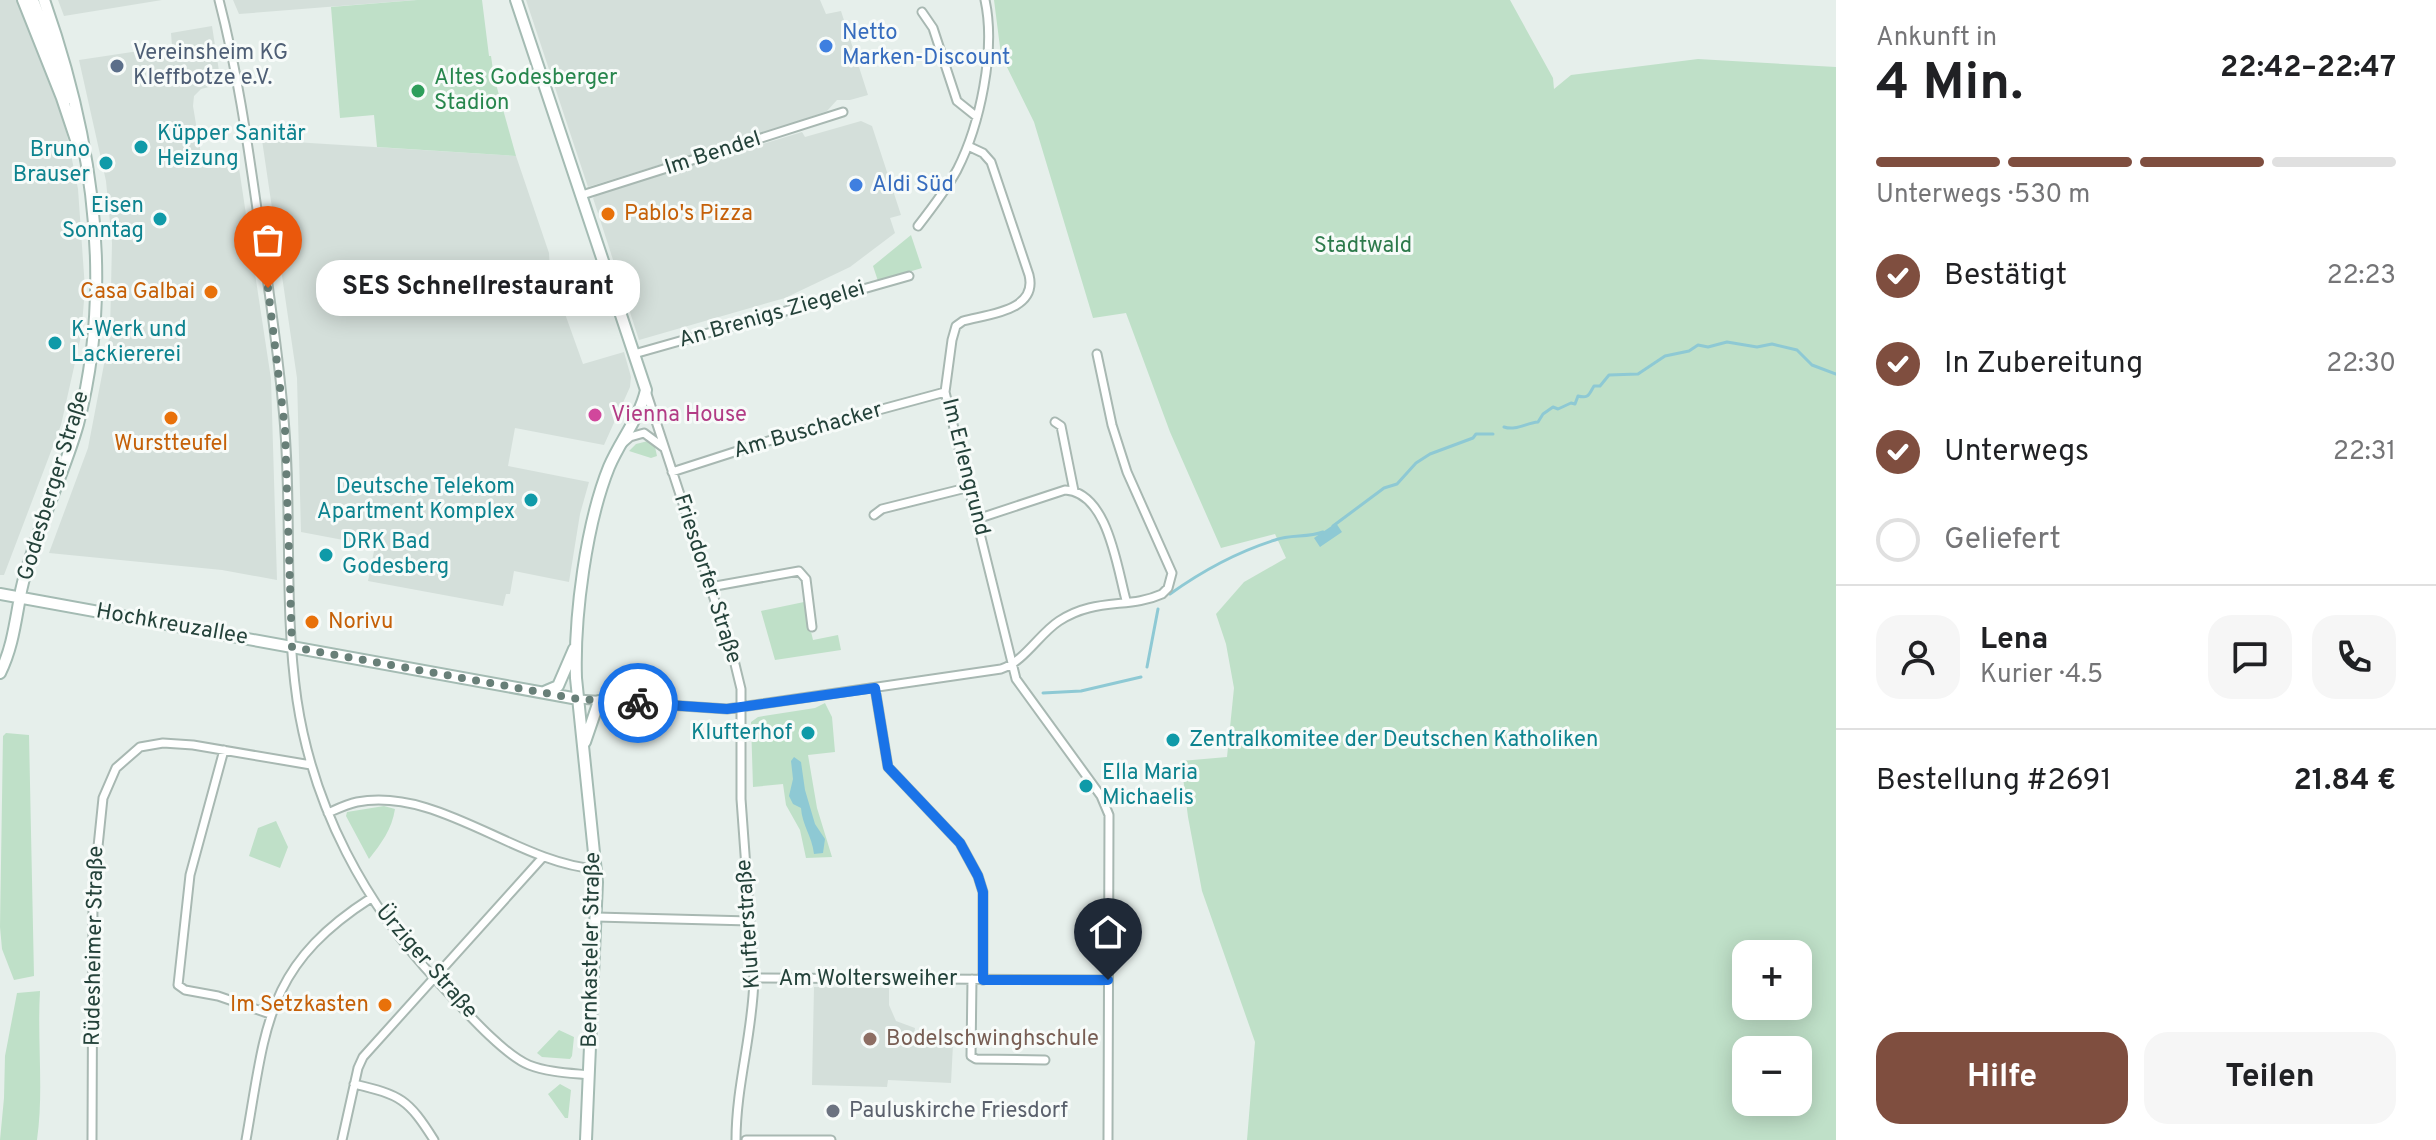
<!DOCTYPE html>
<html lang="de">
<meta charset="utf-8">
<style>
:root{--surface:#fff;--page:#f6f6f6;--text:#202124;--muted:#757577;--line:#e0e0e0;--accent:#7f4e3f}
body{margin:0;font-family:Overpass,sans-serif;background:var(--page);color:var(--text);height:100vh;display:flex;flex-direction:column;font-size:30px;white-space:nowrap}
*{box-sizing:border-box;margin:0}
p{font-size:26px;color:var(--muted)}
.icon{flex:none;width:44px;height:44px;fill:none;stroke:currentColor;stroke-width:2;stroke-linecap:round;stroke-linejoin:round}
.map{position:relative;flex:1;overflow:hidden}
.panel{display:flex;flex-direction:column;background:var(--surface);width:600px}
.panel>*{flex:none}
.controls{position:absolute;left:1732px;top:940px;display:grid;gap:16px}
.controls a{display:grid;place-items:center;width:80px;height:80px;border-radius:16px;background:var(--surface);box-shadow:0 4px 20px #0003;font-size:40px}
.pin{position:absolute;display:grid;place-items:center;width:68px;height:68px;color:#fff;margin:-82px -34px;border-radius:50% 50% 50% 0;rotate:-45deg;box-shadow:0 0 8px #0007}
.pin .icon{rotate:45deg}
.courier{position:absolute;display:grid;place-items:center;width:80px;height:80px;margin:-40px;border:6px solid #1a73e8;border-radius:50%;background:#fff;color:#222;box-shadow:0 2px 10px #0007}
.bubble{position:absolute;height:56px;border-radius:24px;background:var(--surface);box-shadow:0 4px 20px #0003;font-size:26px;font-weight:700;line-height:56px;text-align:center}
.overview em{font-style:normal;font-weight:700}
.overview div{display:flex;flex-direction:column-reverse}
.overview{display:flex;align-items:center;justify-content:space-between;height:136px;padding:0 40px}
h1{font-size:52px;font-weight:700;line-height:60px}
.bar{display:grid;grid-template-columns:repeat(4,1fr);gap:12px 8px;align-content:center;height:96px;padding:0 40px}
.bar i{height:10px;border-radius:6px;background:var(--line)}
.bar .active{background:var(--accent)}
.bar p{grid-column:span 4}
.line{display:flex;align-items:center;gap:20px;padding:0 40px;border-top:2px solid var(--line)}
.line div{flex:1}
.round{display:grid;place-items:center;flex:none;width:84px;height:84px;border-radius:24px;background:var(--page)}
ol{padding:0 40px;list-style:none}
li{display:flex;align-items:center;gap:24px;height:88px}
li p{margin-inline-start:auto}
li .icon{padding:8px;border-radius:50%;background:var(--accent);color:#fff;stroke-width:4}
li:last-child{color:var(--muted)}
li i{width:44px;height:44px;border:4px solid var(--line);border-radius:50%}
.button{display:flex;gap:16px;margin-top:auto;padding:16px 40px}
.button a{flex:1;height:92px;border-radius:24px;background:var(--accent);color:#fff;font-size:32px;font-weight:700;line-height:92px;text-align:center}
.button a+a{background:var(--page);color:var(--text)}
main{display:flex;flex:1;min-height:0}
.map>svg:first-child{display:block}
.built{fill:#d4dfda}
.green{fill:#bfe0c8;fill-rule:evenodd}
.water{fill:#8ec9d4}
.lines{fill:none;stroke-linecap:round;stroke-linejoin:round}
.stream{stroke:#8ec9d4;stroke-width:3}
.street-casing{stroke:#a8b8b2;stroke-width:11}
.secondary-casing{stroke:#a4bbb3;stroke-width:14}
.street{stroke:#fff;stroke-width:7}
.secondary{stroke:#fff;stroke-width:10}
.done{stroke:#687f78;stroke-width:8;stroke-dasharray:0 14.4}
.route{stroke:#1a73e8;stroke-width:10}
.shop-dot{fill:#3f7fe0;stroke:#f7fbf9;stroke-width:3}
.service-dot{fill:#5c6f8a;stroke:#f7fbf9;stroke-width:3}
.leisure-dot{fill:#2e9e5b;stroke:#f7fbf9;stroke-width:3}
.culture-dot{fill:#0f9aa8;stroke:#f7fbf9;stroke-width:3}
.food-dot{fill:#e8710a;stroke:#f7fbf9;stroke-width:3}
.hotel-dot{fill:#d1479c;stroke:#f7fbf9;stroke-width:3}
.education-dot{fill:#8d6e63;stroke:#f7fbf9;stroke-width:3}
.worship-dot{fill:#6b7280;stroke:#f7fbf9;stroke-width:3}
.labels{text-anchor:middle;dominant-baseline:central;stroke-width:6;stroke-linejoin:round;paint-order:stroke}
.shop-label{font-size:22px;fill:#366cbe;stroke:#f7fbf9;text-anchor:start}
.service-label{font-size:22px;fill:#4e5e75;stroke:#f7fbf9;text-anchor:start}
.leisure-label{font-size:22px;fill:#27864d;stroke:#f7fbf9;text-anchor:start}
.culture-label{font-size:22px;fill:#0d838f;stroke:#f7fbf9;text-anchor:start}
.street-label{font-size:22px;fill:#24423a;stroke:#f7fbf9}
.food-label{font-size:22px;fill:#c56008;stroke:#f7fbf9;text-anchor:start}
.park-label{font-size:22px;fill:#2d7a4b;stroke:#f7fbf9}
.hotel-label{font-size:22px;fill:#b23c85;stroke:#f7fbf9;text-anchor:start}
.education-label{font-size:22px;fill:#785e54;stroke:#f7fbf9;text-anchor:start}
.worship-label{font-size:22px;fill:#5b616d;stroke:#f7fbf9;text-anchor:start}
</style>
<main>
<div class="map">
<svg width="1836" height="1140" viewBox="0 0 1836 1140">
<rect width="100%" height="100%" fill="#e6efeb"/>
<!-- built -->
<path class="built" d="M0 0H17L59 107 67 135 78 189 85 289 81 336 61 425 4 575H0Z
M58 0H162L64 16Z
M233 0H416L239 14Z
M526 0H820L826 14 841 11 868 95 850 100H837L827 111 794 123 588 187Z
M212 26 221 84 201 89 194 96 193 106 202 160 237 155 271 379 277 580 222 570 49 553 88 448 110 333 112 243 106 181 79 60 172 46 171 33Z
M861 121 872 126 901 215 890 218 895 233 850 267 785 298 639 340 593 198 596 195 802 132 805 137Z
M262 140 516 156 549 253 550 272 583 364 624 352 631 377 630 387 604 445 515 428 508 466 589 482 580 514 569 582 514 571 510 594H506L503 606 368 581 375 546 301 532 297 378Z
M814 987 889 988V1005L896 1021 915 1028 914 1034 928 1035 927 1044H953L951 1083 888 1080 887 1087 812 1085Z"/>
<!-- green -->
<path class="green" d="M417 0H482L489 56H491L494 77 516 156 377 147 374 115 340 118 331 7Z
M994 0H1510L1553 78 1554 89 1571 75 1698 59 1836 67V1140H1247L1255 1042 1202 891 1188 817 1181 761 1227 757 1234 688 1226 644 1216 614 1244 582 1286 558 1275 534 1221 548 1170 432 1126 313 1093 318 1034 122 1001 55ZM1746 954H1798V1006H1746ZM1746 1050H1798V1102H1746Z
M911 235 922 268 878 281 873 266Z
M648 441 655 447 657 456 651 458 629 451 636 444Z
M804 602 813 640 838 635 841 650 775 660 761 611Z
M825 703 832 717 835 752 808 755 817 808 832 857 806 858 800 830 786 805 783 784 753 787 751 722 758 717 815 708Z
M6 733 29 735 34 976 14 980 2 949 0 927 3 736Z
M384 806 395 809C392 829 381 844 369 859L346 816 347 812Z
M276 821 288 847 280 868 249 856 258 828Z
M40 991C37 1041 44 1091 37 1140H0L4 1098 5 1056 17 993Z
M559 1030 574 1037 572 1056 570 1059 542 1057 537 1053Z
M560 1084 571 1090 568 1118H565L548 1094Z"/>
<!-- water -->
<path class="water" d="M1336 523 1342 532 1320 547 1314 538Z
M794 757 801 762 805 790 815 824 825 839 823 853 814 854C812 836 802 825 801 808L793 804 789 796 793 779 791 761Z"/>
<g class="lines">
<!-- stream -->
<path class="stream" d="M1504 427C1516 431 1526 423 1538 422L1543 414 1553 407 1558 409 1571 403 1575 404 1578 396C1589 399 1589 394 1594 386H1600L1609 375 1638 374 1665 356 1689 351 1698 345 1708 347 1727 342 1757 347 1772 344 1797 350 1812 365 1836 374
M1333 526 1384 488 1397 484 1416 463 1430 454 1473 438 1476 434H1493
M1170 594C1202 571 1237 552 1275 540 1291 534 1307 538 1323 532
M1147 667 1158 609
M1043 693 1081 691 1141 677"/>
<!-- street casing -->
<g class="street-casing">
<path id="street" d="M219 0C237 69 247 139 257 209 267 275 277 342 283 408 293 505 283 603 297 700 313 807 365 905 439 983 460 1005 502 1054 529 1065 547 1072 569 1073 589 1075
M922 12 933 28 957 101 977 117
M968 146 983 153 991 162 1029 275C1038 311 988 314 963 321L956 326 952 340 945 392 1016 679 1101 796 1109 815 1108 1140
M582 195 843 112
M918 226C932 208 946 190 957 170 980 125 996 50 985 0
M634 354 909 276
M646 391 733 656 741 689V799L754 978C753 1033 736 1085 736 1140
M1055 422 1061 426 1074 491
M623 443 630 437 644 433 663 447
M672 472 790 434 945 392
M874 515 882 509 970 487
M977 519 1065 490C1108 492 1117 568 1126 600
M710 587 799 571 806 579 812 627
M875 688 888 767 960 843 978 876 983 892V980
M578 699 727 709 1001 669C1024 662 1039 634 1059 621 1095 597 1129 609 1162 594L1168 588 1172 573 1127 472 1112 425 1097 354
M224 750 190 875 178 985 185 990 218 996 270 1014
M328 813C337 809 347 804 357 802 439 787 516 863 596 869
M596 917 750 921
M754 978 1108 980
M972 979 971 1056 976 1059 1045 1060
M354 1084C401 1095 408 1099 434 1140
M92 1140 93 895 103 798 116 768 140 747 163 743 193 745 311 765
M246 1140C266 1027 265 966 371 898
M342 1140 358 1068 363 1057 543 857
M746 1140H831"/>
</g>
<!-- secondary casing -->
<g class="secondary-casing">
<path id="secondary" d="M23 0 62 98 76 140
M33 0 69 98
M516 0 646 390C640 417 620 441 609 467 586 524 574 617 576 678L597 882 586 1140
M0 594 578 699
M0 673C12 649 15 624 20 597 22 581 28 566 33 550 46 508 66 467 78 424 115 282 92 136 44 0
M544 692 558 686 574 649
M585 742 599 701"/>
</g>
<!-- street -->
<use href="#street" class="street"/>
<!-- secondary -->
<use href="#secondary" class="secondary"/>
</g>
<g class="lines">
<!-- done -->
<path class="done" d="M268 288 285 429 292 647 578 699 638 703"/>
<!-- route -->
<path class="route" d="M638 703 727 709 875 688 888 767 960 843 978 876 983 892V980H1108"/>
</g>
<!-- markers -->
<g class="shop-dot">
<circle cx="826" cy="46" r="8"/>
<circle cx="856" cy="185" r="8"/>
</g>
<circle class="service-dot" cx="117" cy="66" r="8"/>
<circle class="leisure-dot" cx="418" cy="91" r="8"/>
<g class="culture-dot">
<circle cx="141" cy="147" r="8"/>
<circle cx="106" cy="163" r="8"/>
<circle cx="160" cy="219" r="8"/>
<circle cx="55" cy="343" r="8"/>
<circle cx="531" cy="500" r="8"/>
<circle cx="326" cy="555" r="8"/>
<circle cx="808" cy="733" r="8"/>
<circle cx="1173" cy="740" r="8"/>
<circle cx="1086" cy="786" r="8"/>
</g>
<g class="food-dot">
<circle cx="608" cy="214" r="8"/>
<circle cx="211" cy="292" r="8"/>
<circle cx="171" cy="418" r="8"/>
<circle cx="312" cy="622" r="8"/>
<circle cx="385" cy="1005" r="8"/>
</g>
<circle class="hotel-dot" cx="595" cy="415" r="8"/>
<circle class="education-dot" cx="870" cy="1039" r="8"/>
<circle class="worship-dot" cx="833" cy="1111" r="8"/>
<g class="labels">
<!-- shop labels -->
<g class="shop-label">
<text x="842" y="33">Netto<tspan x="842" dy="25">Marken-Discount</tspan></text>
<text x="872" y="185">Aldi Süd</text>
</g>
<!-- service labels -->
<g class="service-label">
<text x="133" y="53">Vereinsheim KG<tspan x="133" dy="25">Kleffbotze e.V.</tspan></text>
</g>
<!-- leisure labels -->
<g class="leisure-label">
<text x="434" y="78">Altes Godesberger<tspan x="434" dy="25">Stadion</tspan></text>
</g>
<!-- culture labels -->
<g class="culture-label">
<text x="157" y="134">Küpper Sanitär<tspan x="157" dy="25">Heizung</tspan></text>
<text x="90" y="150" text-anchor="end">Bruno<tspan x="90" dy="25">Brauser</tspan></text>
<text x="144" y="206" text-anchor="end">Eisen<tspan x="144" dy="25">Sonntag</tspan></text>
<text x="71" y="330">K-Werk und<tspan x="71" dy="25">Lackiererei</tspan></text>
<text x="515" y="487" text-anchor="end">Deutsche Telekom<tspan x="515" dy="25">Apartment Komplex</tspan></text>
<text x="342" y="542">DRK Bad<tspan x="342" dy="25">Godesberg</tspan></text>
<text x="792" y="733" text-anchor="end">Klufterhof</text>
<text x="1189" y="740">Zentralkomitee der Deutschen Katholiken</text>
<text x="1102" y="773">Ella Maria<tspan x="1102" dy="25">Michaelis</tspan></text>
</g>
<!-- street labels -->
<g class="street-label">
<text transform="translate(713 154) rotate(-18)">Im Bendel</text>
<text transform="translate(772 315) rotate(-16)">An Brenigs Ziegelei</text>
<text transform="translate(808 431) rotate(-16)">Am Buschacker</text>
<text transform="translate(965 467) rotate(76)">Im Erlengrund</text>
<text transform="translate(54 486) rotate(-73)">Godesberger Straße</text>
<text transform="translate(707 579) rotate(72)">Friesdorfer Straße</text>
<text transform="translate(172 625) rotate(10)">Hochkreuzallee</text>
<text transform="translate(749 924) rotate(-94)">Klufterstraße</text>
<text transform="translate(95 946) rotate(-89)">Rüdesheimer Straße</text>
<text transform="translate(592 950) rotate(-89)">Bernkasteler Straße</text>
<text transform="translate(426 962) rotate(49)">Ürziger Straße</text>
<text x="868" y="979">Am Woltersweiher</text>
</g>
<!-- food labels -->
<g class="food-label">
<text x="624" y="214">Pablo's Pizza</text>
<text x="195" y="292" text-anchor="end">Casa Galbai</text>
<text x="171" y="444" text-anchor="middle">Wurstteufel</text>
<text x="328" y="622">Norivu</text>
<text x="369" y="1005" text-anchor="end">Im Setzkasten</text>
</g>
<!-- park labels -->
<g class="park-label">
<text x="1363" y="246">Stadtwald</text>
</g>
<!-- hotel labels -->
<g class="hotel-label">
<text x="611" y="415">Vienna House</text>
</g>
<!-- education labels -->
<g class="education-label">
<text x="886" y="1039">Bodelschwinghschule</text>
</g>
<!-- worship labels -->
<g class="worship-label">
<text x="849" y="1111">Pauluskirche Friesdorf</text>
</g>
</g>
</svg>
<div class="controls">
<a>+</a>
<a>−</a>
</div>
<div class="pin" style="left:268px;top:288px;background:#ea580c"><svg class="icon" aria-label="bag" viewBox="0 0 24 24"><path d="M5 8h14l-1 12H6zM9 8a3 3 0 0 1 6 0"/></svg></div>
<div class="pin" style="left:1108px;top:980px;background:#1f2937"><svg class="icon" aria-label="home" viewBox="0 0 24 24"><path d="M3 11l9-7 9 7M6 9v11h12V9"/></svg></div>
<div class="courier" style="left:638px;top:703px"><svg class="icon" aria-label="bike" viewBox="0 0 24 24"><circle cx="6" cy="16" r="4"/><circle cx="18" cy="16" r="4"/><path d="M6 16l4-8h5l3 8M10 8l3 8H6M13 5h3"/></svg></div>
<div class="bubble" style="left:316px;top:260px;width:324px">SES Schnellrestaurant</div>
</div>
<section class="panel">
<div class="overview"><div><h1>4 Min.</h1><p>Ankunft in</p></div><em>22:42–22:47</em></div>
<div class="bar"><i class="active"></i><i class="active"></i><i class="active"></i><i></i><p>Unterwegs · 530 m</p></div>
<ol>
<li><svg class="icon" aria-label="check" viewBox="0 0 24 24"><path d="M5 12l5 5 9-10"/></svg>Bestätigt<p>22:23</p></li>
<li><svg class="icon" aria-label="check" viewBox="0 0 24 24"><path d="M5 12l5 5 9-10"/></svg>In Zubereitung<p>22:30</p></li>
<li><svg class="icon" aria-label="check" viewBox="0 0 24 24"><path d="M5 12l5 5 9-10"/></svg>Unterwegs<p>22:31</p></li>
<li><i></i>Geliefert</li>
</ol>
<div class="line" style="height:144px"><a class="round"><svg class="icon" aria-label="person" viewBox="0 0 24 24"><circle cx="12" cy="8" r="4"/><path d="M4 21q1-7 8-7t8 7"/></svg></a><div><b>Lena</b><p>Kurier · 4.5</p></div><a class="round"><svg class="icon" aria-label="chat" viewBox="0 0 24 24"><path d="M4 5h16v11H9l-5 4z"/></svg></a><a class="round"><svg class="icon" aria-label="phone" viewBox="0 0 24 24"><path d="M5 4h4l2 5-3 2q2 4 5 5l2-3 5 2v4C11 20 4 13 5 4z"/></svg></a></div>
<div class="line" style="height:104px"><div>Bestellung #2691</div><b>21.84 €</b></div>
<div class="button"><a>Hilfe</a><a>Teilen</a></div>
</section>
</main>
